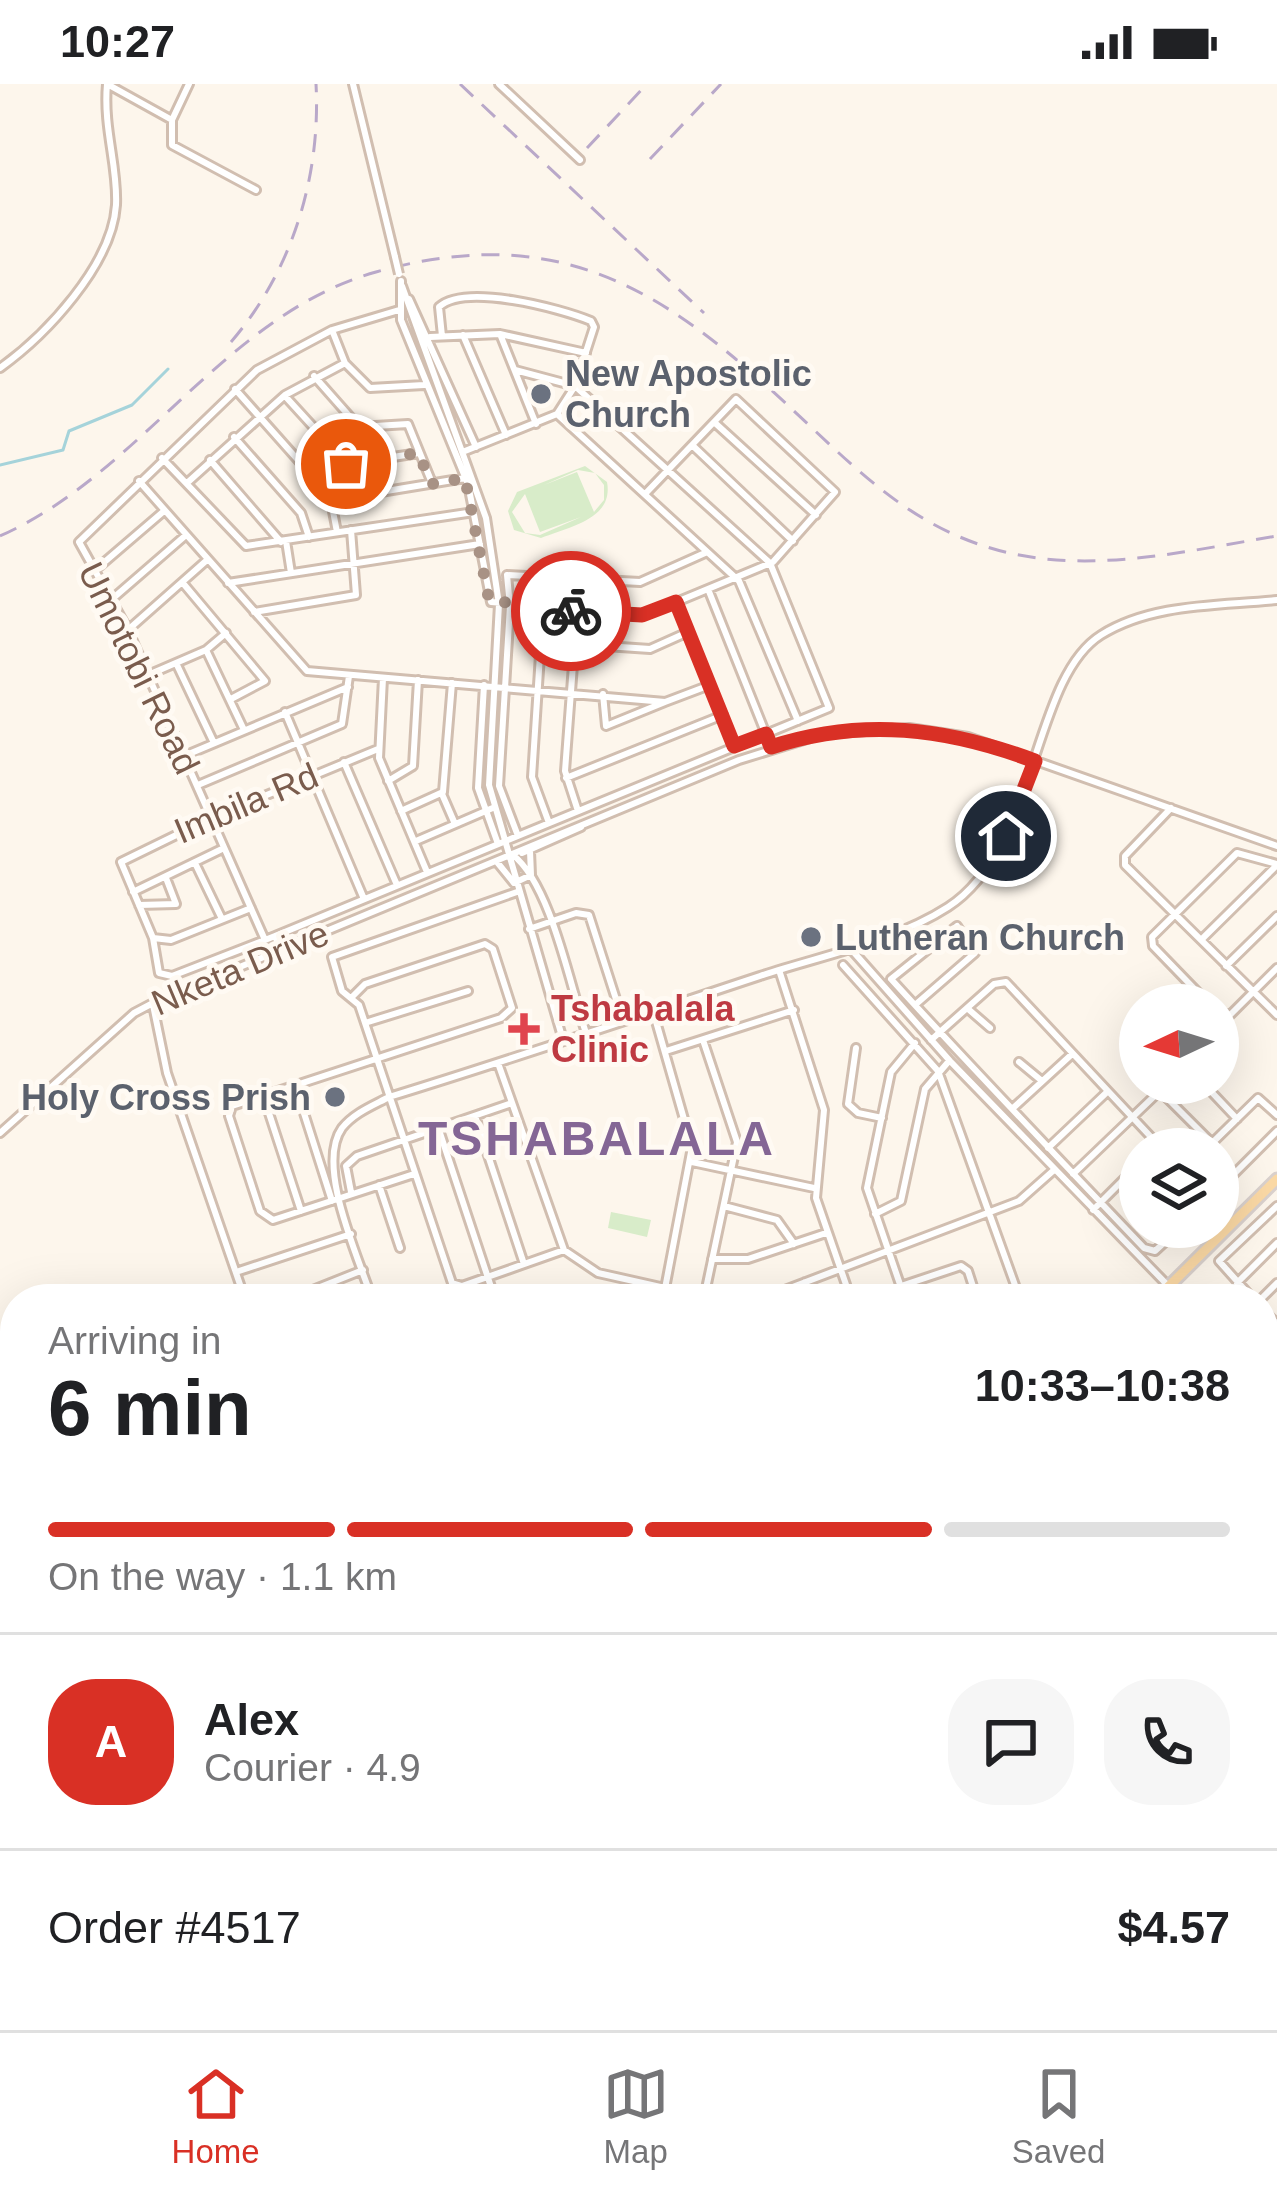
<!DOCTYPE html>
<meta charset="utf-8">
<style>
:root{--surface:#fff;--page:#f6f6f6;--text:#202124;--muted:#757577;--line:#e0e0e0;--accent:#d93025}
body{margin:0;font-family:Arial,sans-serif;background:var(--page);color:var(--text);height:100vh;display:flex;flex-direction:column;font-size:45px;white-space:nowrap}
*{box-sizing:border-box;margin:0}
p{font-size:39px;color:var(--muted)}
.icon{flex:none;width:66px;height:66px;fill:none;stroke:currentColor;stroke-width:2;stroke-linecap:round;stroke-linejoin:round}
.map{position:relative;flex:1;overflow:hidden}
.drawer{position:absolute;left:0px;top:1200px;width:1278px;height:747px;display:flex;flex-direction:column;background:var(--surface);border-radius:48px 48px 0 0;box-shadow:0 12px 48px #0002}
.drawer>*{flex:none}
.needle{width:78px;rotate:266deg}
.controls{position:absolute;left:1119px;top:900px;display:grid;gap:24px}
.controls a{display:grid;place-items:center;width:120px;height:120px;border-radius:50%;background:var(--surface);box-shadow:0 12px 48px #0002;font-size:60px}
.pin{position:absolute;display:grid;place-items:center;width:102px;height:102px;color:#fff;margin:-51px;border:6px solid #fff;border-radius:50%;box-shadow:0 3px 12px #0007}
.courier{position:absolute;display:grid;place-items:center;width:120px;height:120px;margin:-60px;border:9px solid #d93025;border-radius:50%;background:#fff;color:#222;box-shadow:0 3px 15px #0007}
.head em{font-style:normal;font-weight:700}
.head div{display:flex;flex-direction:column-reverse}
.head{display:flex;align-items:center;justify-content:space-between;height:204px;padding:0 48px}
h1{font-size:78px;font-weight:700;line-height:90px}
.bar{display:grid;grid-template-columns:repeat(4,1fr);gap:18px 12px;align-content:center;height:144px;padding:0 48px}
.bar i{height:15px;border-radius:9px;background:var(--line)}
.bar .active{background:var(--accent)}
.bar p{grid-column:span 4}
.line{display:flex;align-items:center;gap:30px;padding:0 48px;border-top:3px solid var(--line)}
.line div{flex:1}
.round{display:grid;place-items:center;flex:none;width:126px;height:126px;border-radius:48px;background:var(--page)}
.status{display:flex;justify-content:space-between;align-items:center;height:84px;padding:0 60px;background:var(--surface);direction:ltr}
.status svg{height:33px;fill:currentColor}
.tab-bar{display:flex;justify-content:space-around;align-items:center;height:168px;border-top:3px solid var(--line);background:var(--surface);font-size:33px;color:var(--muted)}
.tab-bar a{display:grid;justify-items:center;gap:6px}
.tab-bar .active{color:var(--accent)}
.map>svg:first-child{display:block}
.green{fill:#d8ecc9;fill-rule:evenodd}
.lines{fill:none;stroke-linecap:round;stroke-linejoin:round}
.stream{stroke:#a5d3da;stroke-width:3}
.minor-casing{stroke:#d1beb0;stroke-width:12}
.major-casing{stroke:#dad1cd;stroke-width:15}
.minor{stroke:#fff;stroke-width:6}
.major{stroke:#fbd9a5;stroke-width:9}
.rail{stroke:#b9a8c9;stroke-width:3;stroke-dasharray:18 12;stroke-linecap:butt}
.minor-bridge-casing{stroke:#d1beb0;stroke-width:12;stroke-linecap:butt}
.minor-bridge{stroke:#fff;stroke-width:6}
.done{stroke:#a89285;stroke-width:12;stroke-dasharray:0 21.6}
.route{stroke:#d93025;stroke-width:15}
.worship-dot{fill:#6b7280;stroke:#fffaf3;stroke-width:4.5}
.health-dot{fill:#e0444e;stroke:#fffaf3;stroke-width:4.5}
.labels{text-anchor:middle;dominant-baseline:central;stroke-width:10;stroke-linejoin:round;paint-order:stroke}
.worship-label{font-size:36px;font-weight:bold;fill:#5b616d;stroke:#fffaf3;text-anchor:start}
.street-label{font-size:36px;fill:#7a5c4d;stroke:#fffaf3}
.health-label{font-size:36px;font-weight:bold;fill:#be3a42;stroke:#fffaf3;text-anchor:start}
.district-label{font-size:48px;font-weight:bold;letter-spacing:3px;fill:#846695;stroke:#fffaf3}
</style>
<div class="status"><b>10:27</b><svg viewBox="0 0 49 12"><path d="M0 12V9h3v3zM5 12V6h3v6zM10 12V3h3v9zM15 12V0h3v12zM26 1h20v11H26zM47 4h2v5h-2z"/></svg></div>
<div class="map">
<svg width="1277" height="1946" viewBox="0 0 1277 1946">
<rect width="100%" height="100%" fill="#fdf6ec"/>
<!-- green -->
<path class="green" d="M585 382 607 398C614 435 569 443 541 454L514 446 508 427 517 408ZM578 386 595 389 604 401V416L594 428 577 388 544 401ZM525 410 540 448 581 433 540 451 525 449 512 428Z
M611 1128 651 1136 647 1153 608 1144Z"/>
<g class="lines">
<!-- stream -->
<path class="stream" d="M0 381 63 366 69 347 132 321 168 285"/>
<!-- minor casing -->
<g class="minor-casing">
<path id="minor" d="M107 0 172 36
M189 0 172 36V61L256 106
M353 0 395 173
M499 0 580 76
M401 197V236L468 400 491 518 645 531 773 478 835 408 736 315 645 410
M402 202 486 434 499 520 489 701 563 956
M409 215 476 363
M332 246 345 279 370 304 424 301
M500 250 536 340
M463 251 506 351
M442 252 439 223C465 199 559 224 591 237L594 243 575 302 557 330
M430 253 500 250 586 269
M0 284C46 251 112 181 116 121 118 82 103 45 107 0
M314 292 359 343 408 340 432 399
M235 305 330 412 337 448
M285 312 347 380 419 369
M714 338 816 431
M234 353 301 429 309 453
M692 361 793 457
M465 367 557 330 739 497 798 637
M162 374 246 462 474 428
M210 376 281 458
M139 397 307 587 665 618 710 601
M187 399 285 311 345 279
M332 416 465 394
M286 457 291 489
M94 487 164 427
M182 498 265 597 231 615
M228 499 480 460
M708 505 771 663
M111 516 186 451
M676 518 734 662
M543 525 532 693 549 739
M254 528 356 511 351 446
M577 528 565 687 578 727
M129 545 207 476
M576 560 650 565 688 548
M206 566 244 646
M177 581 214 659
M148 591 206 566 226 549
M383 594 379 674 427 788
M484 601 478 704 498 760
M603 610 606 642 665 618
M285 628 364 815
M184 672 348 603
M344 678 397 801
M566 694 723 631
M388 697 413 682 418 596
M198 701 342 640 349 592
M442 710 455 740
M1171 724 1125 772V781L1277 931
M401 727 443 708 452 599
M518 752 499 702 510 522 507 491 640 498 705 469
M416 757 495 723
M522 769 581 743
M513 771C551 801 570 902 586 949
M497 778 514 799 531 791 530 767
M195 779 222 835
M133 808 224 764
M517 808 332 873 342 907 359 921 452 1199 462 1202 564 1166
M139 821 176 820 166 794
M529 845 576 829 589 831 623 937
M275 852 829 624 770 479 575 302 515 286
M153 854 171 856 251 824
M265 856 172 892 159 889 153 854 121 778 211 734 378 665
M1201 856 1277 781
M850 864 950 977 1181 1215
M281 866 275 852 265 856 128 546 79 458 257 286 332 246 399 226
M843 881 938 987 1020 1215
M1226 882 1277 832
M779 886 824 1026 816 1114 851 1215
M352 913 365 900 485 860 493 865 512 924 501 934 232 1022 229 1032 260 1127 273 1136 414 1090
M153 921 167 989 245 1215
M915 921 975 869 957 842 891 895C974 986 1059 1075 1144 1164L1155 1167 1181 1143
M1210 921 1153 862 1152 853 1237 769 1277 780
M967 924 990 944
M653 927 692 1063 663 1215
M1218 929 1230 931 1277 884
M365 939 468 907
M703 956 737 1058 704 1214
M931 956 994 900 1006 898 1151 1053 1154 1065
M856 964 848 1020 858 1029 882 1034
M666 967 794 926
M1019 978 1042 997
M498 979 564 1166 598 1189 714 1215
M1203 999 1237 1035
M296 1004 332 1117
M1160 1007 1212 1059
M264 1014 301 1127
M1012 1025 1071 971
M475 1032 524 1180
M438 1043 495 1215
M0 1049 134 929 153 919 739 676 823 650 909 644 968 653 1277 762
M1048 1064 1106 1009
M1206 1065 1258 1014 1277 1031
M692 1078 814 1104
M1073 1090 1168 999
M1126 1093 1140 1106
M379 1101 400 1164
M1218 1106 1277 1047
M351 1108 346 1082 357 1072 512 1019
M724 1122 777 1136 794 1160
M1093 1126 1140 1079
M875 1130 901 1117 925 1005 949 977
M712 1175H748L826 1149
M236 1188 351 1150
M805 1198 812 1215
M1237 1199 1277 1159
M901 1202 961 1182 968 1187 977 1215
M290 1215 363 1186
M372 1215C359 1174 315 1082 342 1044 354 1029 372 1022 389 1013 513 975 636 933 760 892 820 872 894 858 948 823 1038 765 1031 595 1101 551 1152 519 1219 522 1277 516
M761 1215 1019 1117 1054 1086
M905 1215 867 1104 891 988 915 959
M1253 1215 1219 1177 1277 1122
M1261 1215 1277 1199
M1263 1226 1277 1240
M1263 1297 1277 1311
M1263 1330 1277 1316
M1263 1528H1277
M1263 1559 1277 1565
M1263 1593 1277 1607
M1263 1710 1277 1724
M1265 1711 1277 1698
M1263 1748 1277 1732
M1263 1751 1277 1766
M1263 1794 1277 1808
M1263 1833 1277 1847
M1263 1872 1277 1886
M1263 1912 1277 1926
M144 1932 161 1946
M498 1932 506 1946
M572 1932 580 1946
M655 1932 662 1941 691 1946
M780 1932 792 1944
M993 1932 1006 1946
M1241 1932 1255 1946
M933 1934 935 1932
M1005 1944 1017 1932
M359 1946 368 1932
M605 1946 616 1939
M744 1946 760 1932
M849 1946 861 1932
M968 1946 982 1932
M1045 1946 1055 1936
M1230 1946 1243 1933
M1271 1946 1277 1940"/>
</g>
<!-- major casing -->
<g class="major-casing">
<path id="major" d="M1156 1215 1277 1095
M409 1946 423 1932
M418 1946 433 1932"/>
</g>
<!-- minor -->
<use href="#minor" class="minor"/>
<!-- major -->
<use href="#major" class="major"/>
<!-- rail -->
<path class="rail" d="M460 0 704 229
M587 64 647 0
M650 75 721 0
M231 258C292 187 321 93 316 0
M0 452C142 389 224 231 376 188 572 133 677 216 811 343 863 392 912 438 981 461 1077 494 1180 468 1277 452"/>
<!-- minor-bridge casing -->
<g class="minor-bridge-casing">
<path id="minor-bridge" d="M395 173 399 190"/>
</g>
<!-- minor-bridge -->
<use href="#minor-bridge" class="minor-bridge"/>
</g>
<g class="lines">
<!-- done -->
<path class="done" d="M346 380 418 369 432 400 465 394 489 516 571 527"/>
<!-- route -->
<path class="route" d="M571 527 642 531 676 518 734 662 766 650 771 663C863 633 947 644 1035 677L1006 752"/>
</g>
<!-- markers -->
<g class="worship-dot">
<circle cx="541" cy="310" r="12"/>
<circle cx="811" cy="853" r="12"/>
<circle cx="335" cy="1013" r="12"/>
</g>
<path class="health-dot" d="M518 927h12v12h12v12h-12v12h-12v-12h-12v-12h12z"/>
<g class="labels">
<!-- worship labels -->
<g class="worship-label">
<text x="565" y="289">New Apostolic<tspan x="565" dy="41">Church</tspan></text>
<text x="835" y="853">Lutheran Church</text>
<text x="311" y="1013" text-anchor="end">Holy Cross Prish</text>
</g>
<!-- street labels -->
<g class="street-label">
<text transform="translate(139 584) rotate(64)">Umotobi Road</text>
<text transform="translate(246 719) rotate(-23)">Imbila Rd</text>
<text transform="translate(240 884) rotate(-23)">Nketa Drive</text>
</g>
<!-- health labels -->
<g class="health-label">
<text x="551" y="924">Tshabalala<tspan x="551" dy="41">Clinic</tspan></text>
</g>
<!-- district labels -->
<g class="district-label">
<text x="597" y="1054">TSHABALALA</text>
</g>
</g>
</svg>
<div class="controls">
<a><svg class="needle" viewBox="-14 -14 28 28"><path d="M0-13l5 13h-10z" fill="#e53935"/><path d="M0 13l5-13h-10z" fill="#757577"/></svg></a>
<a><svg class="icon" aria-label="layers" viewBox="0 0 24 24"><path d="M12 4l9 5-9 5-9-5zM3 14l9 5 9-5"/></svg></a>
</div>
<div class="pin" style="left:346px;top:380px;background:#ea580c"><svg class="icon" aria-label="bag" viewBox="0 0 24 24"><path d="M5 8h14l-1 12H6zM9 8a3 3 0 0 1 6 0"/></svg></div>
<div class="pin" style="left:1006px;top:752px;background:#1f2937"><svg class="icon" aria-label="home" viewBox="0 0 24 24"><path d="M3 11l9-7 9 7M6 9v11h12V9"/></svg></div>
<div class="courier" style="left:571px;top:527px"><svg class="icon" aria-label="bike" viewBox="0 0 24 24"><circle cx="6" cy="16" r="4"/><circle cx="18" cy="16" r="4"/><path d="M6 16l4-8h5l3 8M10 8l3 8H6M13 5h3"/></svg></div>
<section class="drawer">
<div class="head"><div><h1>6 min</h1><p>Arriving in</p></div><em>10:33–10:38</em></div>
<div class="bar"><i class="active"></i><i class="active"></i><i class="active"></i><i></i><p>On the way · 1.1 km</p></div>
<div class="line" style="height:216px"><b class="round" style="background:var(--accent);color:#fff">A</b><div><b>Alex</b><p>Courier · 4.9</p></div><a class="round"><svg class="icon" aria-label="chat" viewBox="0 0 24 24"><path d="M4 5h16v11H9l-5 4z"/></svg></a><a class="round"><svg class="icon" aria-label="phone" viewBox="0 0 24 24"><path d="M5 4h4l2 5-3 2q2 4 5 5l2-3 5 2v4C11 20 4 13 5 4z"/></svg></a></div>
<div class="line" style="height:156px"><div>Order #4517</div><b>$4.57</b></div>
</section>
</div>
<nav class="tab-bar">
<a class="active"><svg class="icon" aria-label="home" viewBox="0 0 24 24"><path d="M3 11l9-7 9 7M6 9v11h12V9"/></svg>Home</a>
<a><svg class="icon" aria-label="map" viewBox="0 0 24 24"><path d="M3 6l6-2 6 2 6-2v14l-6 2-6-2-6 2zM9 4v14M15 6v14"/></svg>Map</a>
<a><svg class="icon" aria-label="saved" viewBox="0 0 24 24"><path d="M7 4h10v16l-5-4-5 4z"/></svg>Saved</a>
</nav>
